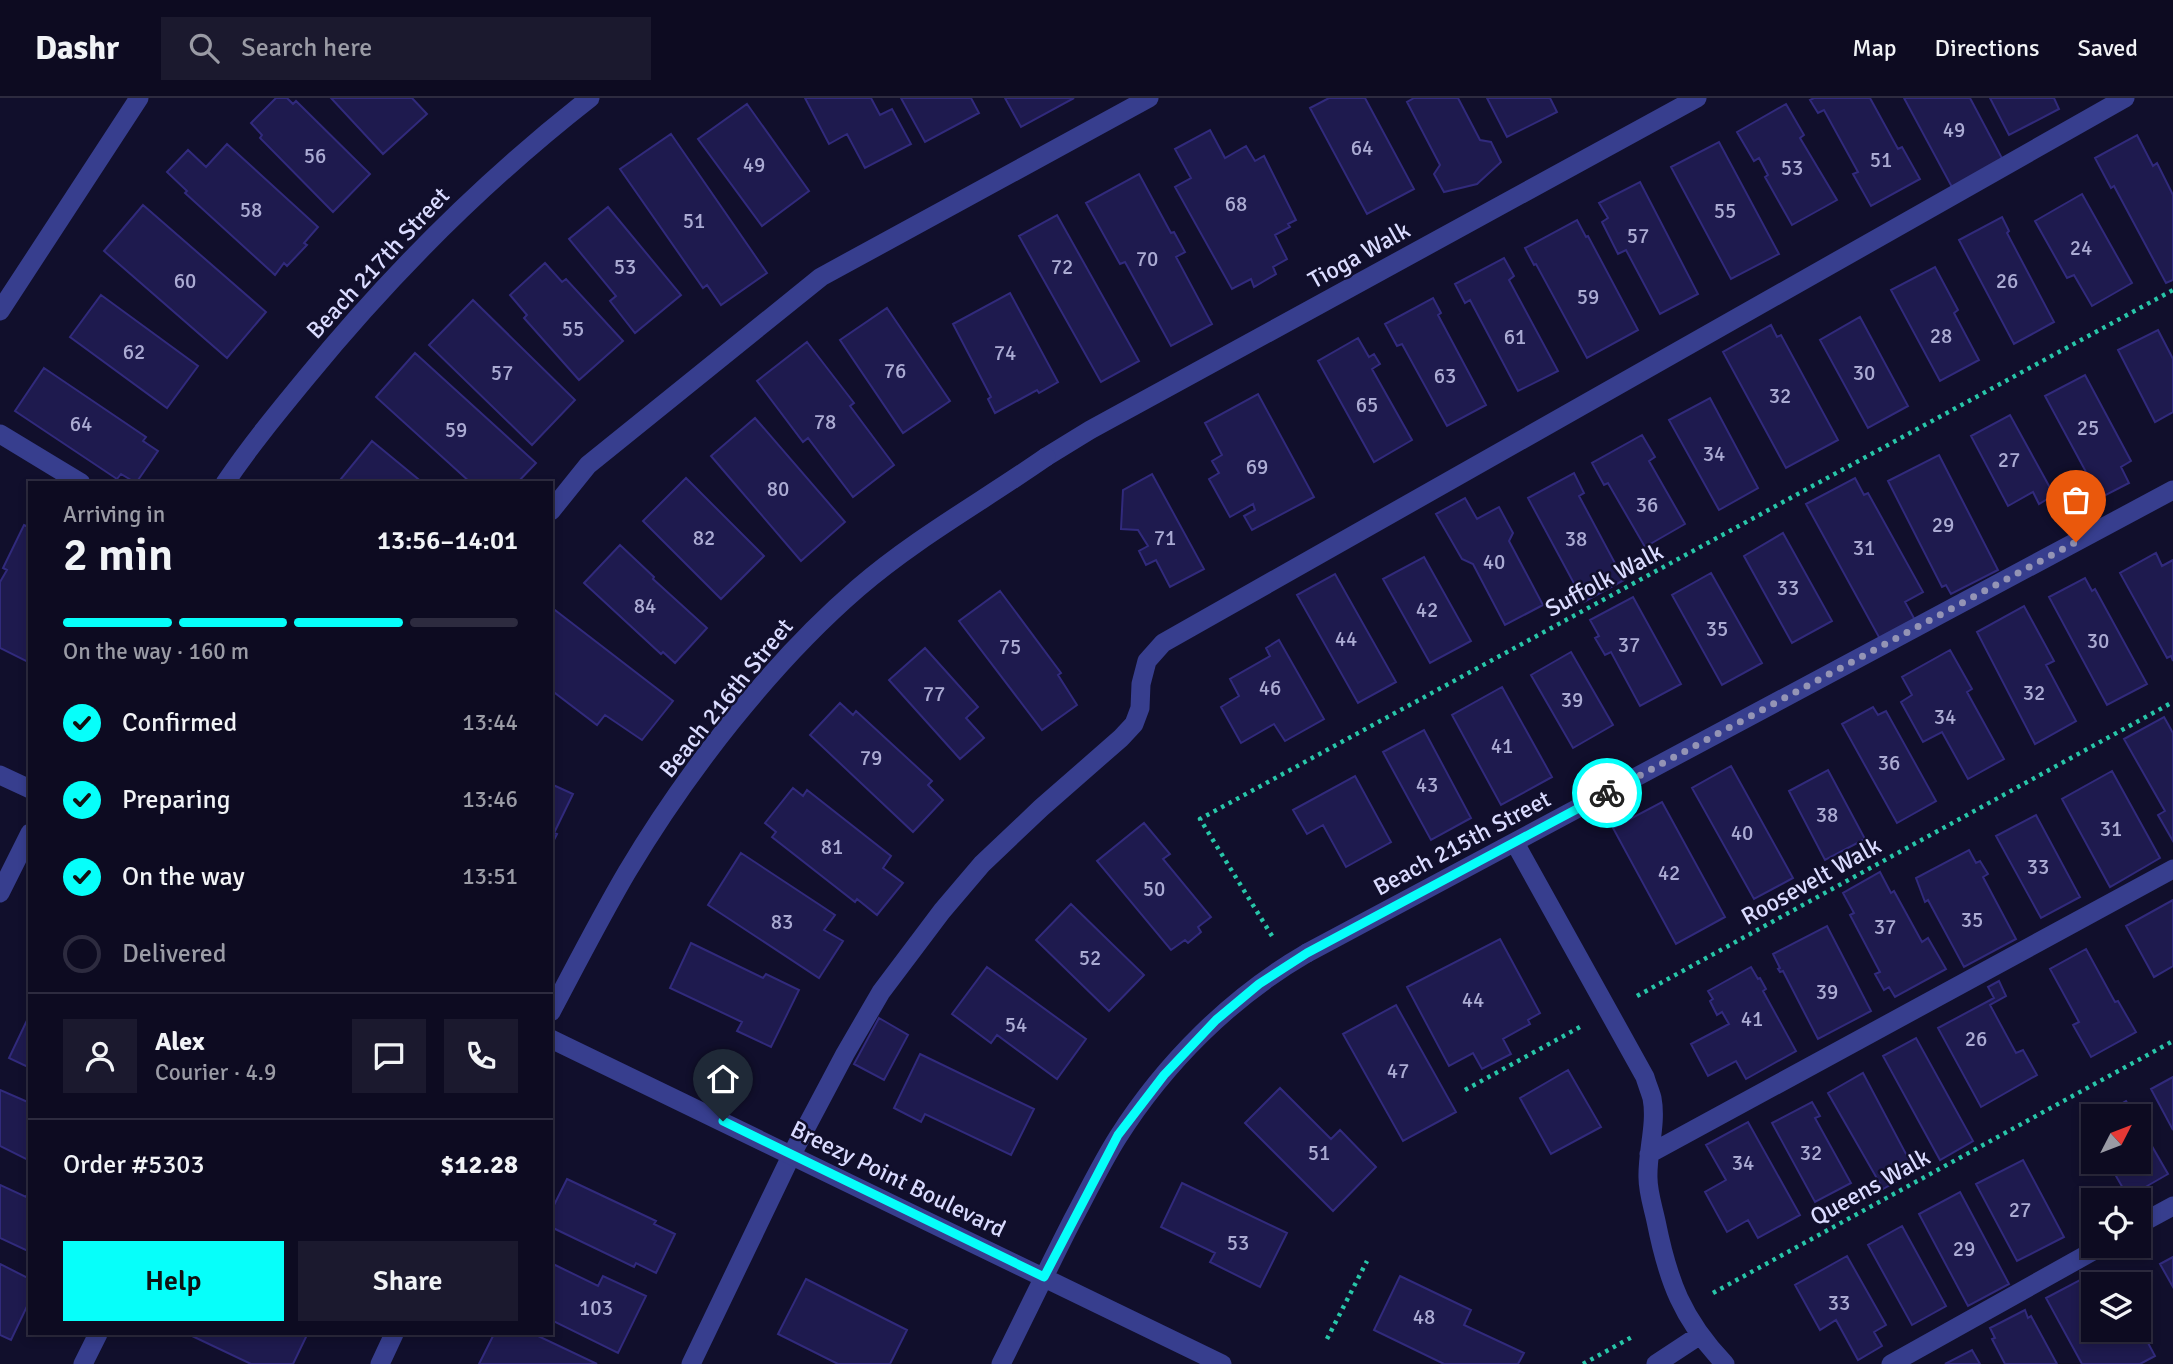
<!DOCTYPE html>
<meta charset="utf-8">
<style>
:root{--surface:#0d0b21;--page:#1b192e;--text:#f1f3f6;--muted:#9a9ba5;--line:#2d2b3f;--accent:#06fffa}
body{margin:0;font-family:Signika,sans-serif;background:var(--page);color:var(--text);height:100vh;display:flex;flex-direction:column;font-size:26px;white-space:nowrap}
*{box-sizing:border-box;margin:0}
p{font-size:23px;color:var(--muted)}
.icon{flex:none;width:38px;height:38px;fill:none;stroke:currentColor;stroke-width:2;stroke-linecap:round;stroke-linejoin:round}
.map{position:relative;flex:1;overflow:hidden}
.details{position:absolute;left:28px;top:383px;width:525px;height:854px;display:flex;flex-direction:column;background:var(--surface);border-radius:0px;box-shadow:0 4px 10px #0003,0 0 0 2px var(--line)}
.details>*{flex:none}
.needle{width:46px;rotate:48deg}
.buttons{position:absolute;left:2081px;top:1006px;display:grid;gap:14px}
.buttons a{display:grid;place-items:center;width:70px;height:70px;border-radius:0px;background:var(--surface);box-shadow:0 4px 10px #0003,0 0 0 2px var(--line);font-size:35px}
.pin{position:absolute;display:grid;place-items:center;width:60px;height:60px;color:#fff;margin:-72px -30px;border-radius:50% 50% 50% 0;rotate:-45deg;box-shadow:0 0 7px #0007}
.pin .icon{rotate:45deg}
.courier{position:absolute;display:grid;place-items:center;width:70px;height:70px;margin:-35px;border:5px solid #06fffa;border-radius:50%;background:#fff;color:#222;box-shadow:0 2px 9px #0007}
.overview em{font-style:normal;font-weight:600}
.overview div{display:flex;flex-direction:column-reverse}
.overview{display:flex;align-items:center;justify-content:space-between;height:119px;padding:0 35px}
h1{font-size:46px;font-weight:600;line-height:52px}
.bar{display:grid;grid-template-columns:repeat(4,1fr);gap:10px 7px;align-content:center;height:84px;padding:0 35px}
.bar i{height:9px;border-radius:5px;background:var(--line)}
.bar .active{background:var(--accent)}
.bar p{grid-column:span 4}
.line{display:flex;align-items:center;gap:18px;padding:0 35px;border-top:2px solid var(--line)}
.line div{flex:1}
.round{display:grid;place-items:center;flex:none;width:74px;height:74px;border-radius:0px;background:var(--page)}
ol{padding:0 35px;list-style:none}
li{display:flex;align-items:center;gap:21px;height:77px}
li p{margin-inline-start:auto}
li .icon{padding:7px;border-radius:50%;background:var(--accent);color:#111;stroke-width:4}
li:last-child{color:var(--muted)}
li i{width:38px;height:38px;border:4px solid var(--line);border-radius:50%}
.cta{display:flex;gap:14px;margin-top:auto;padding:14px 35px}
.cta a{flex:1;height:80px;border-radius:0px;background:var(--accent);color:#111;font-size:28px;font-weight:600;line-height:80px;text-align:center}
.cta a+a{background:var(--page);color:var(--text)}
header{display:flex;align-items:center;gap:42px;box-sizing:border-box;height:98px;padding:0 35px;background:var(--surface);border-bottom:2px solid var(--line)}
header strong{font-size:33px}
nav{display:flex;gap:38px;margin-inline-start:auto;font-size:24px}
.search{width:490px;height:63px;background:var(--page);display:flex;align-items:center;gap:18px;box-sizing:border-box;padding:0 24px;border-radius:0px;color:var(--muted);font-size:26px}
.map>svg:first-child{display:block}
.building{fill:#1e1a4e;stroke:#312a7c;stroke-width:2}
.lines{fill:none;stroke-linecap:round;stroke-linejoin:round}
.path{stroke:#28c6a9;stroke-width:4.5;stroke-dasharray:3.5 5;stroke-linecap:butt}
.service{stroke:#373e8e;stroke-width:19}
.minor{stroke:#373e8e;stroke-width:19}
.done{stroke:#9494b5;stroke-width:7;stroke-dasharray:0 12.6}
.route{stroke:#06fffa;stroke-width:9}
.labels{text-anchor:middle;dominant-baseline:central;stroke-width:5;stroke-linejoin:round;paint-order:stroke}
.number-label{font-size:21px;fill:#ababd3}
.street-label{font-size:24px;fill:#dadbff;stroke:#110f2c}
</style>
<header>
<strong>Dashr</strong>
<div class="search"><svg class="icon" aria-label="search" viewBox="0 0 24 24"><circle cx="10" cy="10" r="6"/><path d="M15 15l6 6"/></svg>Search here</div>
<nav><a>Map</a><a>Directions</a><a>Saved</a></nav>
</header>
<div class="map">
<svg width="2173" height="1266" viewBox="0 0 2173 1266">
<rect width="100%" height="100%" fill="#110f2c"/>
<!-- building -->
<path class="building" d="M276 0H287L293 6 296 3 370 76 333 114 260 40 262 37 251 25Z
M331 0H412L427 16 383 56Z
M805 0H871L880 17 892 11 911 46 865 70 847 36 829 46Z
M901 0H971L979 15 925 44Z
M1005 0H1074L1021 29Z
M1329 0H1365L1414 91 1367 116 1310 10Z
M1414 0H1458L1480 42 1491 44 1501 64 1477 86 1444 94 1434 76 1440 67 1407 4Z
M1487 0H1550L1557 14 1507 39Z
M1814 0H1870L1898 51 1902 49 1920 81 1871 108 1853 76 1858 74 1824 12 1818 15 1810 2Z
M1904 0H1970L2004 64 1953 91Z
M1990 0H2054L2059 11 2009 37Z
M747 6 809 93 762 128 698 41Z
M1786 6 1804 37 1800 40 1837 102 1792 127 1765 79 1768 77 1759 60 1754 63 1737 34Z
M1210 32 1225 60 1246 48 1255 63 1264 58 1296 122 1288 126 1290 129 1275 137 1287 161 1273 169 1276 176 1254 189 1251 181 1232 191 1175 89 1191 80 1175 51Z
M671 36 767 175 721 207 707 187 703 190 620 71Z
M2137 37 2153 68 2157 65 2173 97V182L2166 185 2114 88 2111 90 2095 60Z
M1719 44 1779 156 1731 181 1671 69Z
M227 46 318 129 304 145 307 147 287 168 284 165 275 177 185 95 187 93 167 74 188 52 206 69Z
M1139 76 1171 135 1174 134 1185 154 1176 159 1212 226 1171 248 1125 164 1120 166 1086 105Z
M1640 84 1698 196 1660 216 1626 152 1618 156 1602 124 1608 120 1599 105Z
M2082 96 2132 185 2092 208 2074 177 2067 180 2035 123Z
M143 107 266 214 227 260 104 153Z
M608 109 681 197 635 235 610 203 616 198 569 141Z
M1057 117 1139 263 1101 284 1019 138Z
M2002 119 2009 133 2007 135 2054 224 2014 246 1959 142Z
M1577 122 1586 139 1588 138 1638 232 1587 260 1536 166 1534 167 1525 150Z
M1504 160 1514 178 1509 182 1558 273 1518 293 1470 202 1465 205 1455 186Z
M545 165 562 184 566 181 623 243 579 282 524 220 527 217 510 197Z
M1935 169 1958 212 1954 215 1979 262 1940 283 1891 192Z
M1010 195 1058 284 1039 295 1037 292 995 315 988 301 991 299 953 226Z
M101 197 198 268 167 310 70 239Z
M1433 200 1441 215 1438 217 1486 307 1447 328 1402 246 1397 248 1385 226Z
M473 202 575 302 532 347 429 247Z
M887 210 950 303 903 335 840 242Z
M1860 219 1908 308 1868 330 1820 242Z
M1771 227 1777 239 1781 237 1838 342 1786 370 1723 254Z
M2158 232 2173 261V314L2155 324 2118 252Z
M1358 240 1369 259 1374 256 1380 266 1372 271 1412 342 1374 364 1318 263Z
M807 244 854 305 850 308 894 367 853 399 808 340 803 344 757 283Z
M415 255 536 365 517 385H471L376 299Z
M44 270 146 339 143 343 158 353 136 385 121 376 117 381 15 313Z
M2085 277 2131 363 2121 369 2129 385 2100 400 2045 298Z
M1258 296 1314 399 1252 432 1244 418 1255 412 1253 406 1230 419 1209 381 1219 375 1212 363 1222 357 1205 325Z
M1710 300 1758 390 1719 412 1669 322Z
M2010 317 2054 397 2039 406 2033 394 2008 408 1971 338Z
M755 320 845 424 801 463 711 358Z
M1642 337 1655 359 1649 363 1685 426 1645 449 1608 385 1604 387 1592 365Z
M372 343 423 385H344L340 382Z
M1939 357 1998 472 1951 496 1946 487 1942 489 1888 383Z
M1574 375 1584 395 1579 398 1624 482 1584 504 1528 400Z
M1152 376 1204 471 1170 489 1156 462 1146 467 1139 453 1148 448 1138 432 1121 431 1123 392Z
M686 380 764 458 721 501 643 423Z
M1855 380 1864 397 1868 395 1923 494 1905 504 1915 522 1880 541 1806 406Z
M1465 400 1477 421 1499 409 1513 435 1509 443 1543 507 1505 527 1473 466 1462 461 1436 416Z
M24 427 30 430V565L0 550V484L7 472 3 470Z
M1783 435 1832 523 1792 545 1744 458Z
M620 447 654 479 653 481 707 530 675 565 663 554 661 556 584 485Z
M2156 455 2162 468 2173 462V563L2171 558 2167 560 2120 475Z
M1424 459 1471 543 1430 565 1383 481Z
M1711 475 1762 565 1722 587 1672 497Z
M1335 476 1396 584 1358 605 1297 497Z
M2085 480 2092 493 2095 491 2147 586 2107 607 2049 499Z
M1000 493 1061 575 1058 577 1077 607 1042 632 959 523Z
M1633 499 1681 586 1640 608 1611 554 1605 557 1595 540 1599 538 1590 522Z
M2024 508 2054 563 2046 567 2076 623 2035 646 1977 534Z
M551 509 673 603 642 642 605 617 597 627 551 592Z
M1279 542 1324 621 1285 643 1274 626 1241 645 1221 609 1239 598 1230 581 1270 558 1266 550Z
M925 550 978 609 966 620 984 640 960 661 889 582Z
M1950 552 1972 591 1967 594 2004 661 1968 681 1942 634 1923 644 1901 604 1912 597 1902 579Z
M1571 554 1613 627 1573 650 1531 577Z
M1502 589 1552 679 1501 707 1452 617Z
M840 605 853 617 856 613 932 683 928 687 943 702 913 734 810 637Z
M1873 609 1878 617 1886 613 1936 703 1897 725 1842 626Z
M2164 619 2173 635V743L2158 717 2165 713 2124 641Z
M1424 632 1471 720 1431 742 1383 654Z
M1731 668 1793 780 1754 801 1692 690Z
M1828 672 1865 741 1825 762 1789 693Z
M2112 673 2160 760 2110 789 2062 701Z
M1355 678 1391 744 1346 769 1323 727 1307 736 1293 712Z
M551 686 573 696 554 735 557 736 553 744 551 743Z
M793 690 803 698 807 692 891 758 883 770 903 785 877 817 857 801 855 804 772 739 776 734 765 725Z
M1662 704 1725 819 1676 846 1613 730Z
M2036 717 2080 799 2041 820 1996 738Z
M1144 725 1170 756 1163 761 1211 819 1198 829 1201 834 1188 845 1185 842 1171 852 1097 763Z
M1969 752 1976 765 1980 763 1988 776 1983 779 2016 841 1964 869 1928 802 1925 804 1916 780Z
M741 755 835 817 824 832 843 843 819 880 708 807Z
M1880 774 1891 795 1894 793 1922 844 1928 840 1946 871 1895 899 1889 889 1884 892 1875 876 1880 874 1850 817 1854 815 1843 795Z
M2173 802V868L2154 879 2126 828Z
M1071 806 1144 877 1109 913 1036 842Z
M1827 828 1871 913 1818 941 1783 873 1780 874 1778 871 1780 870 1773 856Z
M1500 841 1540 915 1528 922 1530 926 1503 941 1511 956 1482 971 1473 955 1449 968 1407 889Z
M691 845 763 880 766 876 799 892 771 949 737 933 742 924 670 890Z
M2086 851 2115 904 2118 903 2136 934 2091 959 2073 927 2079 924 2050 871Z
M987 869 1086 941 1057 981 997 937 991 945 952 916Z
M1751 869 1758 881 1760 880 1766 891 1763 893 1796 953 1746 981 1736 963 1708 978 1691 946 1729 926 1722 914 1717 917 1710 903 1713 901 1708 893Z
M1999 883 2006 898 1990 907 2016 955 2023 952 2037 977 1981 1009 1938 930 1994 900 1988 889Z
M1396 907 1456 1014 1403 1043 1343 936Z
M30 916V970L9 960Z
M879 920 908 937 884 982 854 966Z
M1916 940 1973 1043 1940 1062 1883 958Z
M920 956 1034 1011 1011 1057 925 1016 921 1024 894 1010Z
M1568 972 1601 1029 1551 1056 1520 1000Z
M1863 975 1915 1073 1883 1091 1828 995Z
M2173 979V1032L2151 991Z
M1280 990 1331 1041 1340 1032 1376 1069 1333 1113 1245 1025Z
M0 992 30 1005V1063L0 1048Z
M2126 1003 2135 1018H2099Z
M1812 1004 1820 1018 1815 1020 1851 1085 1815 1104 1772 1025Z
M1748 1024 1800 1117 1758 1140 1748 1122 1727 1134 1705 1094 1726 1082 1706 1047Z
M2138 1024 2168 1076 2128 1099 2108 1064H2138Z
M2023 1062 2064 1139 2017 1163 1976 1086Z
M567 1081 656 1123 654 1126 675 1136 656 1175 636 1165 634 1169 551 1129V1113Z
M1182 1085 1287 1135 1260 1189 1210 1164 1215 1155 1161 1129Z
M0 1087 26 1099 30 1090V1154L0 1140Z
M1960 1094 2009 1186 1968 1208 1919 1116Z
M1902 1128 1946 1208 1912 1227 1868 1147Z
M1847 1158 1886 1227 1874 1234 1882 1248 1858 1262 1836 1222 1820 1232 1795 1187Z
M2173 1159V1189L2160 1166Z
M551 1165 598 1188 603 1178 646 1198 618 1255 551 1222Z
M0 1166 30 1181V1202L11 1242 0 1237Z
M1400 1178 1471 1212 1464 1227 1524 1255 1518 1266H1444L1374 1232Z
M806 1181 907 1232 890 1266H838L778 1236Z
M2080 1182 2093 1206V1232H2138V1226L2155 1258 2140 1266H2082L2046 1200Z
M2025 1212 2028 1220 2031 1218 2057 1266H2005L1992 1241 1995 1240 1990 1230Z
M193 1236H303L307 1237 293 1266H251L192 1238Z
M494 1236H534L597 1266H479Z
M1972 1252 1980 1266H1945Z"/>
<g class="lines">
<!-- path -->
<path class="path" d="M1272 838 1200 721 2173 192
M1637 898 2173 604
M1465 992 1580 929
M1713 1195 2173 943
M1327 1241 1367 1163
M1583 1266 1632 1239"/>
<!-- service -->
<path class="service" d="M0 213 139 0
M0 336 81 385
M1046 359 1090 332 1697 0
M551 413 588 367 821 179 1149 0
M1515 745 1645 979C1647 986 1650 993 1652 1000 1657 1026 1647 1054 1648 1080 1648 1094 1653 1109 1656 1123 1668 1183 1682 1221 1725 1266
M1307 855 2173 392
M1649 1056 2173 771
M2138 1127 2173 1108
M83 1266 98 1236
M691 1266 792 1056 845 956 881 894 942 813 982 766 1041 710 1121 640 1134 626 1140 610 1141 586 1147 563 1163 545 2125 0
M1656 1266 1700 1237
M1891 1266 2102 1148"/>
<!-- minor -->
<path class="minor" d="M225 385C250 348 278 314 306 280 391 176 485 82 590 0
M0 677 30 691
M0 795 30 735
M551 914C576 867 600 820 627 774 686 675 770 566 858 490 916 440 983 403 1046 359
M551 941 1222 1266
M380 1266 394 1236
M1001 1266C1025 1218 1048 1170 1072 1123 1087 1095 1101 1066 1118 1039 1165 965 1231 899 1307 855"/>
</g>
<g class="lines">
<!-- done -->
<path class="done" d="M1607 695 2076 444"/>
<!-- route -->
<path class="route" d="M723 1023 1044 1179 1118 1037 1164 977 1216 922 1259 886 1307 855 1607 695"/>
</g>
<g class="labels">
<!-- number labels -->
<g class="number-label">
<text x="1954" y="32">49</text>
<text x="1362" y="50">64</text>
<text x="315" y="58">56</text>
<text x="1881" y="62">51</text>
<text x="754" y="67">49</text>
<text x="1792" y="70">53</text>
<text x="1236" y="106">68</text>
<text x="251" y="112">58</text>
<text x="1725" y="113">55</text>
<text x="694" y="123">51</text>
<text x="1638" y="138">57</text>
<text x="2081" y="150">24</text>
<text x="1147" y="161">70</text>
<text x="625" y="169">53</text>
<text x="1062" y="169">72</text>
<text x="185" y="183">60</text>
<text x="2007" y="183">26</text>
<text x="1588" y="199">59</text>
<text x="573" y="231">55</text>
<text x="1941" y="238">28</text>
<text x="1515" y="239">61</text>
<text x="134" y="254">62</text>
<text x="1005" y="255">74</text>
<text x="895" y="273">76</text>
<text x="502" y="275">57</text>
<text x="1864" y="275">30</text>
<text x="1445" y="278">63</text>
<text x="1780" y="298">32</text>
<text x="1367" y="307">65</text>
<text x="825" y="324">78</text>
<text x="81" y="326">64</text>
<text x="2088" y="330">25</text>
<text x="456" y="332">59</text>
<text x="1714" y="356">34</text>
<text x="2009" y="362">27</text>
<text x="1257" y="369">69</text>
<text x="778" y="391">80</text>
<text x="1647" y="407">36</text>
<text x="1943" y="427">29</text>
<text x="704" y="440">82</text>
<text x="1165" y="440">71</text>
<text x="1576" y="441">38</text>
<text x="1864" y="450">31</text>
<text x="1494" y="464">40</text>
<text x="1788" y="490">33</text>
<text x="645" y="508">84</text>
<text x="1427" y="512">42</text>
<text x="1717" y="531">35</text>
<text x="1346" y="541">44</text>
<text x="2098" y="543">30</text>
<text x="1629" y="547">37</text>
<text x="1010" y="549">75</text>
<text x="1270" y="590">46</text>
<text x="2034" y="595">32</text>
<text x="934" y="596">77</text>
<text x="1572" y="602">39</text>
<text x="1945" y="619">34</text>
<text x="1502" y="648">41</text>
<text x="871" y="660">79</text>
<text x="1889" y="665">36</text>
<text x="1427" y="687">43</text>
<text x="1827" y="717">38</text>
<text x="2111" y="731">31</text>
<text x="1742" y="735">40</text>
<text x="832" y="749">81</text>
<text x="2038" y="769">33</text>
<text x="1669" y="775">42</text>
<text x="1154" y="791">50</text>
<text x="1972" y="822">35</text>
<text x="782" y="824">83</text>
<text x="1885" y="829">37</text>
<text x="1090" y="860">52</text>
<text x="1827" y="894">39</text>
<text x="1473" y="902">44</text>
<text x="1752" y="921">41</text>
<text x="1016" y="927">54</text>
<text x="1976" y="941">26</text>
<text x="1398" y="973">47</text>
<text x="1319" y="1055">51</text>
<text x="1811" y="1055">32</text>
<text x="1743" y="1065">34</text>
<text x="2020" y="1112">27</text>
<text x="1238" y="1145">53</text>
<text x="1964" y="1151">29</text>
<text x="1839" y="1205">33</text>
<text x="596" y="1210">103</text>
<text x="1424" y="1219">48</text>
</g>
<!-- street labels -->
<g class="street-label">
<text transform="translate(1359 157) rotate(-29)">Tioga Walk</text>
<text transform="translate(378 165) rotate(-47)">Beach 217th Street</text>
<text transform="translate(1604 482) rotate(-28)">Suffolk Walk</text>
<text transform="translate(726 600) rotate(-51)">Beach 216th Street</text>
<text transform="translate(1462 745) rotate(-28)">Beach 215th Street</text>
<text transform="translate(1811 783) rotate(-29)">Roosevelt Walk</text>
<text transform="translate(898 1081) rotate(26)">Breezy Point Boulevard</text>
<text transform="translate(1870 1089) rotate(-29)">Queens Walk</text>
</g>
</g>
</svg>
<div class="buttons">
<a><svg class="needle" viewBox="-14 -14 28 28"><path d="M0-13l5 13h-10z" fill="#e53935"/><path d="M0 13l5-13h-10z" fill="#9a9ba5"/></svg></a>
<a><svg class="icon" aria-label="locate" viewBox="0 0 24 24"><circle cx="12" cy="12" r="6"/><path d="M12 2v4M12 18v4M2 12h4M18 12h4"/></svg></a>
<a><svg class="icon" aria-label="layers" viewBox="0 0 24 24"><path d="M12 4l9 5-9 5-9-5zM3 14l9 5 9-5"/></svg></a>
</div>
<div class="pin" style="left:2076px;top:444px;background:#ea580c"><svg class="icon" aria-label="bag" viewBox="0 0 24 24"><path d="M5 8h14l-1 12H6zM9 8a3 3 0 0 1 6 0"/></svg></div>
<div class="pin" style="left:723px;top:1023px;background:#1f2937"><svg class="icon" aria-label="home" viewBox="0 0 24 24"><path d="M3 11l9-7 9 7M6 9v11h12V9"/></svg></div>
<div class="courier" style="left:1607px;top:695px"><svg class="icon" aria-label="bike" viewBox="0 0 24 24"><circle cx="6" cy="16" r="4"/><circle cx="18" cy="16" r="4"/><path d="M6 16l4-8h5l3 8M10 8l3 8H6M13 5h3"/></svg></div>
<section class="details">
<div class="overview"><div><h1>2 min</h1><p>Arriving in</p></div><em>13:56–14:01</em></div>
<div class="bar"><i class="active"></i><i class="active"></i><i class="active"></i><i></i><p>On the way · 160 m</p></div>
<ol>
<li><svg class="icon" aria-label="check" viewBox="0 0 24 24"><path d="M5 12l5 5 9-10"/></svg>Confirmed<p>13:44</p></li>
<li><svg class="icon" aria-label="check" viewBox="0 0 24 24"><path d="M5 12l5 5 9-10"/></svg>Preparing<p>13:46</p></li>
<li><svg class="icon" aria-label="check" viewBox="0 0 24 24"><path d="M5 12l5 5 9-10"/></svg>On the way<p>13:51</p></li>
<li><i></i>Delivered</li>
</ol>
<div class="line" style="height:126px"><a class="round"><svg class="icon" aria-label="person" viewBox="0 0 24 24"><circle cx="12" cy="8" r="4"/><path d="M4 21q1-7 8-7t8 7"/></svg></a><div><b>Alex</b><p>Courier · 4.9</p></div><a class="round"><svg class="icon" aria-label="chat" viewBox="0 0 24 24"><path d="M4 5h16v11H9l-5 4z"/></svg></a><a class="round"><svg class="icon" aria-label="phone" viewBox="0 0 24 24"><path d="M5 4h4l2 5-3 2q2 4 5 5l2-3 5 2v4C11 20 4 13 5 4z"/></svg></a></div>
<div class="line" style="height:91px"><div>Order #5303</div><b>$12.28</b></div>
<div class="cta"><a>Help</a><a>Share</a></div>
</section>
</div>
